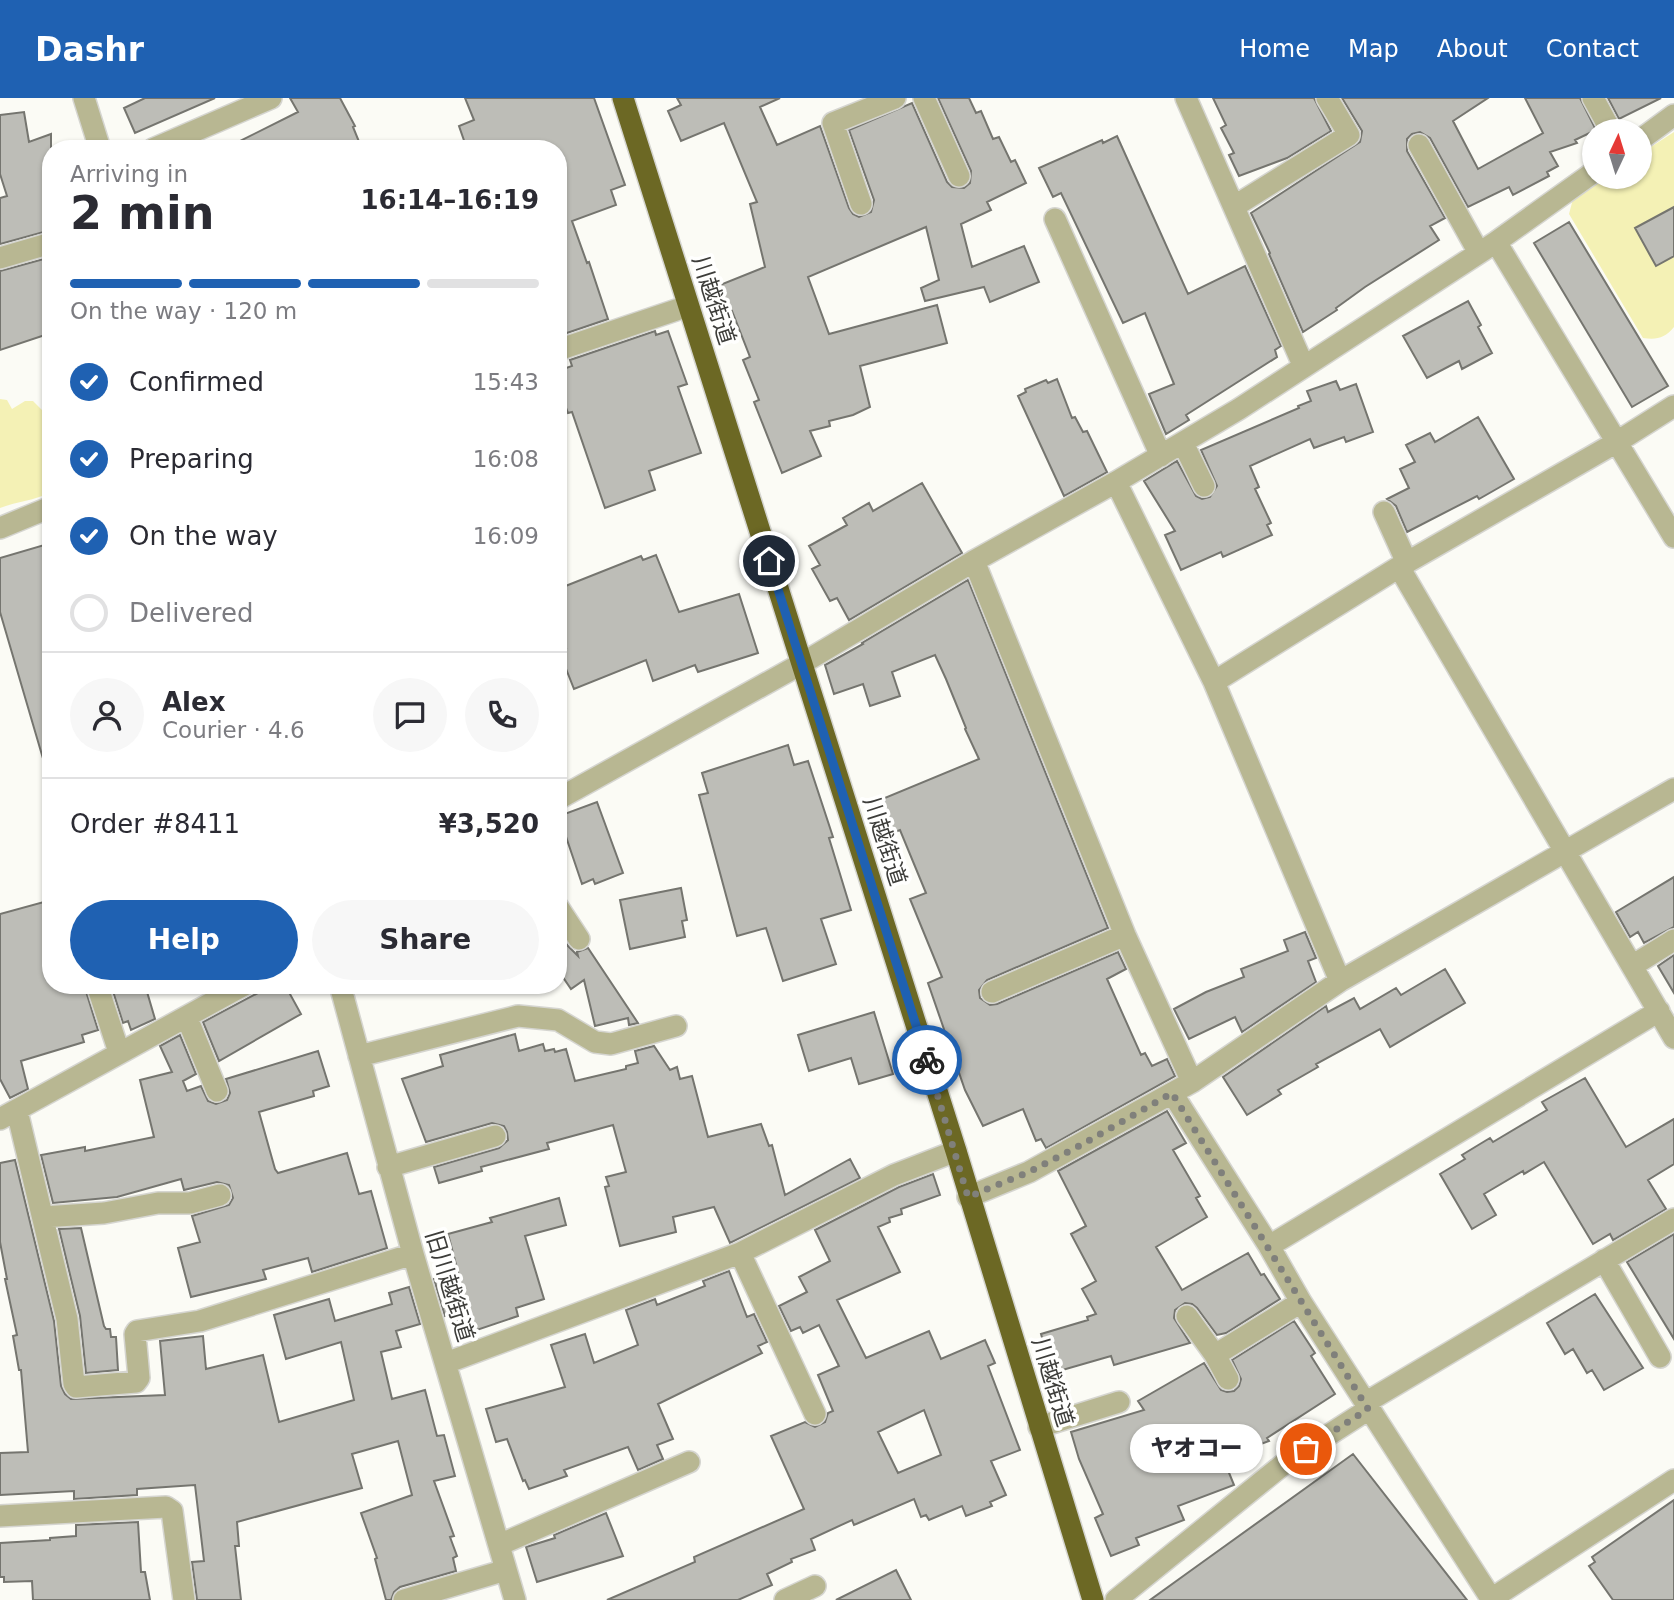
<!DOCTYPE html>
<meta charset="utf-8">
<style>
:root{--surface:#fff;--page:#f7f7f7;--text:#2b2b33;--muted:#7c7c81;--line:#e1e1e2;--accent:#1f61b2}
body{margin:0;font-family:"DejaVu Sans","Noto Sans JP",sans-serif;background:var(--page);color:var(--text);height:100vh;display:flex;flex-direction:column;font-size:26px;white-space:nowrap}
*{box-sizing:border-box;margin:0}
p{font-size:23px;color:var(--muted)}
.icon{flex:none;width:38px;height:38px;fill:none;stroke:currentColor;stroke-width:2;stroke-linecap:round;stroke-linejoin:round}
.map{position:relative;flex:1;overflow:hidden}
.side{position:absolute;left:42px;top:42px;width:525px;height:854px;display:flex;flex-direction:column;background:var(--surface);border-radius:28px;box-shadow:0 2px 5px #0004}
.side>*{flex:none}
.needle{width:46px;rotate:4deg}
.fabs{position:absolute;left:1582px;top:21px;display:grid;gap:14px}
.fabs a{display:grid;place-items:center;width:70px;height:70px;border-radius:50%;background:var(--surface);box-shadow:0 2px 5px #0004;font-size:35px}
.pin{position:absolute;display:grid;place-items:center;width:60px;height:60px;color:#fff;margin:-30px;border:4px solid #fff;border-radius:50%;box-shadow:0 2px 7px #0007}
.courier{position:absolute;display:grid;place-items:center;width:70px;height:70px;margin:-35px;border:5px solid #1f61b2;border-radius:50%;background:#fff;color:#222;box-shadow:0 2px 9px #0007}
.bubble{position:absolute;height:49px;border-radius:24px;background:var(--surface);box-shadow:0 2px 5px #0004;font-size:23px;font-weight:800;line-height:49px;text-align:center}
.summary em{font-style:normal;font-weight:800}
.summary div{display:flex;flex-direction:column-reverse}
.summary{display:flex;align-items:center;justify-content:space-between;height:119px;padding:0 28px}
h1{font-size:46px;font-weight:800;line-height:52px}
.bar{display:grid;grid-template-columns:repeat(4,1fr);gap:10px 7px;align-content:center;height:84px;padding:0 28px}
.bar i{height:9px;border-radius:5px;background:var(--line)}
.bar .selected{background:var(--accent)}
.bar p{grid-column:span 4}
.line{display:flex;align-items:center;gap:18px;padding:0 28px;border-top:2px solid var(--line)}
.line div{flex:1}
.round{display:grid;place-items:center;flex:none;width:74px;height:74px;border-radius:37px;background:var(--page)}
ol{padding:0 28px;list-style:none}
li{display:flex;align-items:center;gap:21px;height:77px}
li p{margin-inline-start:auto}
li .icon{padding:7px;border-radius:50%;background:var(--accent);color:#fff;stroke-width:4}
li:last-child{color:var(--muted)}
li i{width:38px;height:38px;border:4px solid var(--line);border-radius:50%}
.action{display:flex;gap:14px;margin-top:auto;padding:14px 28px}
.action a{flex:1;height:80px;border-radius:42px;background:var(--accent);color:#fff;font-size:28px;font-weight:800;line-height:80px;text-align:center}
.action a+a{background:var(--page);color:var(--text)}
header{display:flex;align-items:center;gap:42px;box-sizing:border-box;height:98px;padding:0 35px;background:var(--accent);color:#fff}
header strong{font-size:33px}
nav{display:flex;gap:38px;margin-inline-start:auto;font-size:24px}
.map>svg:first-child{display:block}
.green{fill:#f4f1b5}
.building{fill:#bdbdb7;stroke:#75756f;stroke-width:2;fill-rule:evenodd}
.lines{fill:none;stroke-linecap:round;stroke-linejoin:round}
.minor-casing{stroke:#d5d5d0;stroke-width:24}
.highway-casing{stroke:#d5d5d0;stroke-width:24}
.minor{stroke:#b8b792;stroke-width:21}
.highway{stroke:#6c6824;stroke-width:21}
.done{stroke:#80807b;stroke-width:7;stroke-dasharray:0 12.6}
.route{stroke:#1f61b2;stroke-width:9}
.labels{text-anchor:middle;dominant-baseline:central;stroke-width:7;stroke-linejoin:round;paint-order:stroke}
.street-label{font-size:23px;fill:#3d3d3a;stroke:#fffffe}
</style>
<header>
<strong>Dashr</strong>
<nav><a>Home</a><a>Map</a><a>About</a><a>Contact</a></nav>
</header>
<div class="map">
<svg width="1674" height="1502" viewBox="0 0 1674 1502">
<rect width="100%" height="100%" fill="#fbfbf5"/>
<!-- green -->
<path class="green" d="M1674 34V229C1665 240 1657 242 1643 240L1569 116 1573 101 1603 79H1640V56Z
M0 301 7 302 12 311 25 303H33L43 313 44 332 51 334V394C34 403 18 403 0 410Z"/>
<!-- building -->
<path class="building" d="M145 0H215L135 35 124 10Z
M290 0H340L355 28 353 29 362 51H224L298 14Z
M465 0H594L625 87 611 92 616 107 572 123 587 165 589 164 608 221 561 237 558 230V51H467L459 28 474 22Z
M677 0H780L760 9 777 47 820 28 849 110 853 116 859 119 871 114 874 102 849 32 912 5 947 84 952 89 964 90 970 85 971 73 938 0H969L976 15 981 13 993 41 999 39 1011 64 1015 62 1026 85 987 104 991 112 961 126 972 169 1024 148 1039 184 990 204 984 189 925 203 921 190 939 182 926 129 808 179 829 236 937 207 947 245 860 268 870 309 853 317 829 323 830 328 810 333 821 358 782 375 754 304 759 302 743 262 750 259 732 213 726 215 715 189 765 169 750 106 757 104 724 25 681 43 668 13 681 7Z
M1213 0H1314L1331 33 1287 60 1239 78 1229 57 1234 55 1221 30 1226 27Z
M1342 0H1488L1453 23 1478 71 1543 35 1525 0H1580L1596 32 1575 42 1577 45 1550 54 1558 68 1547 74 1549 78 1513 97 1509 89 1468 109 1430 40 1420 34 1412 36 1407 41V53L1445 120 1430 128 1439 142 1365 189 1336 210 1337 212 1303 234 1269 156 1270 155 1251 115 1360 44 1362 33Z
M1608 0H1661L1619 21Z
M24 14 29 44 51 36V132L0 146V100L7 98 0 76V17Z
M1117 38 1188 196 1245 168 1281 248 1275 252 1277 259 1186 317 1189 322 1166 336 1149 296 1174 286 1145 215 1123 225 1061 95 1053 99 1039 70 1102 42 1103 45Z
M1674 109V158L1656 168 1635 130Z
M1569 124 1668 288 1632 309 1534 145Z
M51 159V235L0 252V173Z
M1468 203 1481 227 1478 229 1492 255 1462 271 1459 263 1427 280 1403 238Z
M655 233 656 237 668 233 687 286 678 289 701 355 649 373 655 392 605 410 572 314 568 315 558 288V273L572 268 570 262Z
M1057 281 1072 320 1075 319 1083 334 1087 333 1107 374 1064 398 1018 298 1026 294 1025 291 1046 282 1048 285Z
M1336 283 1340 292 1356 286 1373 334 1346 344 1344 339 1314 350 1310 341 1250 368 1259 389 1255 391 1271 425 1267 427 1272 437 1223 459 1221 454 1181 472 1165 437 1175 433 1144 383 1177 363 1196 398 1202 401 1210 399 1217 388 1201 352 1299 310 1298 308 1311 303 1307 293Z
M1478 319 1514 381 1479 401 1477 398 1407 434 1396 408 1387 401 1409 390 1400 371 1415 364 1406 347 1430 335 1435 344Z
M922 385 962 455 849 522 837 500 830 503 812 471 820 467 809 448 847 427 843 420 869 405 873 413Z
M51 445V663L44 664 0 514V460Z
M656 457 679 514 739 496 758 555 698 574 695 567 653 583 646 562 574 591 559 553 566 550 558 530V491L641 458 643 462Z
M968 482 1108 830 987 882 979 892 980 900 990 907 997 906 1118 854 1126 871 1107 881 1141 957 1145 955 1152 968 1167 961 1175 978 1046 1050 1041 1041 1036 1043 1023 1011 983 1028 965 992 928 885 942 879 910 801 926 795 900 732 887 737 875 704 979 661 965 631 966 630 946 581 935 557 892 574 900 598 870 608 863 586 834 596 825 567 863 546 862 545Z
M788 647 794 667 808 663 833 739 829 740 851 812 821 821 836 866 783 883 766 830 737 838 699 697 708 695 702 675Z
M597 704 623 775 595 786 593 781 582 786 559 718Z
M1674 779V829L1644 845 1638 834 1630 839 1616 814Z
M681 790 687 822 682 823 685 839 630 851 620 802Z
M51 802V887H84L98 932 82 937 84 944 21 963 28 991 10 1000 0 981V816Z
M558 833 568 848 578 858 577 854 588 850 638 925 629 927 628 920 595 928 584 882 571 891 558 872Z
M1305 834 1316 860 1308 863 1316 884 1242 934 1235 919 1189 941 1174 911 1206 894 1244 879 1241 871 1288 853 1284 842Z
M1674 857V895L1658 868Z
M1445 871 1465 905 1390 949 1380 931 1316 966 1318 969 1278 992 1281 996 1247 1017 1223 979 1326 908 1328 914 1354 900 1360 911 1396 890 1401 897Z
M111 887H145L155 921 131 932 128 923 123 925Z
M273 887H285L301 916 219 963 203 924Z
M874 914 893 976 859 986 851 960 809 973 798 937Z
M515 936 519 953 543 946 545 953 554 951 555 954 566 951 575 983 626 971V968L638 965 635 953 654 948 670 972 677 969 680 981 692 978 708 1039 761 1026 769 1048 772 1047 785 1097 850 1061 860 1080 730 1145 714 1109 673 1119 676 1134 620 1148 605 1089 609 1088 606 1079 626 1074 613 1027 547 1045 549 1051 481 1069 482 1073 439 1085 434 1069 499 1050 508 1042 507 1034 504 1028 492 1025 426 1044 402 981 443 968 440 957Z
M180 937 196 976 183 983 187 993 201 988 208 1003 216 1006 227 1002 230 995 226 981 318 953 329 988 313 993 314 998 259 1014 275 1071 278 1075 347 1055 359 1096 371 1093 387 1150 312 1174 308 1160 263 1172 266 1181 191 1199 178 1150 200 1144 192 1118 229 1107 233 1100 229 1087 217 1084 184 1092 181 1081 117 1099 53 1105 41 1057 85 1049V1053L154 1039 140 982 172 974 160 948Z
M1585 980 1626 1049 1674 1021V1066L1648 1082 1666 1111 1613 1142 1610 1136 1593 1146 1544 1064 1524 1076 1523 1073 1484 1096 1496 1117 1472 1131 1440 1076 1465 1061 1462 1057 1480 1046 1490 1040 1493 1044 1547 1012 1542 1004Z
M1167 1013 1186 1045 1173 1052 1200 1098 1196 1100 1207 1119 1156 1149 1182 1192 1248 1155 1261 1177 1264 1176 1280 1201 1226 1235 1217 1237 1197 1210 1192 1206 1185 1205 1175 1212 1174 1220 1190 1245 1114 1267 1111 1258 1052 1275 1041 1236 1088 1222 1087 1219 1096 1216 1082 1191 1096 1183 1071 1136 1086 1128 1058 1073Z
M15 1062 54 1223 61 1288 65 1296 71 1301 165 1297 160 1243 203 1238 206 1271 263 1257 279 1324 354 1302 341 1244 286 1261 274 1217 329 1201 335 1223 392 1206 389 1195 409 1189 420 1226 396 1233 401 1249 381 1254 392 1301 425 1292 437 1338 444 1337 455 1378 434 1383 454 1438 450 1439 457 1458 453 1460 456 1473 400 1489 394 1494 391 1502H386L375 1461 377 1460 361 1415 412 1397 398 1343 352 1356 362 1390 237 1424 239 1448H235L241 1502H197L192 1464 204 1463 195 1387 137 1391V1397L74 1401V1393L0 1397V1355L28 1354 21 1272H19L13 1238 17 1237 5 1181H7L0 1144V1065Z
M933 1076 940 1097 901 1111 902 1116 889 1120 890 1124 878 1129 900 1174 837 1202 866 1260 929 1233 941 1261 985 1242 995 1265 988 1268 1020 1352 991 1363 1006 1397 990 1404 992 1408 966 1418 962 1408 929 1422 926 1417 921 1419 914 1401 854 1427 852 1422 811 1441 815 1452 791 1461 792 1464 767 1476 772 1487 738 1502H607L695 1464 694 1459 804 1411 771 1338 805 1324 815 1329 825 1324 828 1315 833 1313 818 1277 839 1268 819 1227 803 1235 800 1229 791 1233 779 1208 807 1194 799 1179 830 1163 815 1132 899 1089ZM924 1312 941 1357 898 1375 878 1334Z
M559 1100 566 1127 525 1138 544 1201 516 1210 518 1218 462 1237 455 1215 445 1218 434 1181 458 1174 448 1136 492 1124 490 1120Z
M81 1130 104 1228 106 1231H110L111 1239H116L118 1272 86 1275 80 1218 59 1131Z
M1674 1136V1241L1627 1164Z
M729 1173 747 1219 754 1216 767 1244 758 1248 762 1255 658 1306 673 1341 657 1347 663 1361 638 1372 628 1349 564 1372 567 1378 529 1391 525 1382 523 1383 507 1341 496 1344 486 1311 565 1289 551 1247 585 1236 594 1265 638 1247 626 1212 655 1201 657 1207 705 1188 703 1183Z
M1595 1196 1643 1270 1604 1292 1592 1272 1587 1275 1573 1251 1565 1256 1547 1225Z
M1294 1223 1315 1255 1311 1258 1335 1296 1267 1340 1269 1343 1223 1360 1234 1387 1178 1408 1184 1422 1136 1440 1139 1447 1111 1458 1095 1420 1103 1416 1079 1361 1071 1334 1144 1312 1138 1303 1204 1265 1221 1292 1227 1294 1234 1293 1239 1288 1241 1281 1232 1262Z
M1353 1356 1467 1502H1150L1193 1471Z
M1674 1402V1502H1613L1589 1468 1595 1464 1592 1459Z
M606 1415 623 1458 537 1484 526 1449 555 1440 554 1437Z
M138 1424 141 1474H145L150 1502H33L32 1483 4 1484V1479H0V1445L50 1442V1440L76 1438V1427Z
M896 1472 911 1502H836Z"/>
<g class="lines">
<!-- minor casing -->
<g class="minor-casing">
<path id="minor" d="M84 0 100 51
M924 0 959 78
M1186 0 1304 269
M1593 0 1611 33
M1640 42 1674 17
M1419 47 1479 155
M153 51 271 0
M861 106 833 25 895 0
M1235 108 1349 37 1327 0
M1055 121 1161 358
M1496 144 1674 439
M0 160 51 145
M558 252 688 208
M1183 345 1204 388
M1116 384 1214 584 1340 883
M1384 414 1407 465
M0 430 51 409
M974 463 1125 837 1192 984
M1399 469 1674 940
M1214 584 1399 469 1617 344 1674 308
M558 701 801 566 974 463 1116 384 1239 311 1496 144 1594 74
M558 809 579 841
M1632 868 1674 842
M97 887 119 954
M340 887 413 1156 515 1502
M992 894 1125 837
M187 920 217 993
M359 958 518 918 558 922 595 944 611 946 676 928
M1172 995 1269 1148 1301 1204 1492 1502
M17 1013 67 1221 74 1286 76 1289 136 1284 139 1280 135 1236 137 1233 200 1223 413 1156
M0 1021 244 887
M388 1069 495 1038
M968 1099 1029 1074 1192 984 1340 883 1674 691
M43 1119 104 1115 158 1105H190L220 1097
M1269 1148 1659 913
M1604 1162 1660 1259
M1187 1218 1215 1257 1301 1204
M1215 1257 1228 1281
M446 1265 740 1155
M1365 1305 1674 1121
M815 1316 740 1155 894 1077 956 1053
M1039 1329 1119 1304
M0 1418 166 1409 172 1413 184 1502
M499 1447 689 1364
M1491 1501 1674 1382
M404 1502 506 1472
M785 1502 815 1488
M1116 1502 1285 1365 1369 1311"/>
</g>
<!-- highway casing -->
<g class="highway-casing">
<path id="highway" d="M623 0 956 1053 1093 1502"/>
</g>
<!-- minor -->
<use href="#minor" class="minor"/>
<!-- highway -->
<use href="#highway" class="highway"/>
</g>
<g class="lines">
<!-- done -->
<path class="done" d="M927 962 968 1099 1029 1074 1081 1047 1172 995 1368 1311 1306 1351"/>
<!-- route -->
<path class="route" d="M769 463 927 962"/>
</g>
<g class="labels">
<!-- street labels -->
<g class="street-label">
<text transform="translate(714 202) rotate(72)">川越街道</text>
<text transform="translate(885 743) rotate(72)">川越街道</text>
<text transform="translate(450 1188) rotate(73)">旧川越街道</text>
<text transform="translate(1053 1284) rotate(73)">川越街道</text>
</g>
</g>
</svg>
<div class="fabs">
<a><svg class="needle" viewBox="-14 -14 28 28"><path d="M0-13l5 13h-10z" fill="#e53935"/><path d="M0 13l5-13h-10z" fill="#7c7c81"/></svg></a>
</div>
<div class="pin" style="left:1306px;top:1351px;background:#ea580c"><svg class="icon" aria-label="bag" viewBox="0 0 24 24"><path d="M5 8h14l-1 12H6zM9 8a3 3 0 0 1 6 0"/></svg></div>
<div class="pin" style="left:769px;top:463px;background:#1f2937"><svg class="icon" aria-label="home" viewBox="0 0 24 24"><path d="M3 11l9-7 9 7M6 9v11h12V9"/></svg></div>
<div class="courier" style="left:927px;top:962px"><svg class="icon" aria-label="bike" viewBox="0 0 24 24"><circle cx="6" cy="16" r="4"/><circle cx="18" cy="16" r="4"/><path d="M6 16l4-8h5l3 8M10 8l3 8H6M13 5h3"/></svg></div>
<div class="bubble" style="left:1130px;top:1326px;width:133px">ヤオコー</div>
<section class="side">
<div class="summary"><div><h1>2 min</h1><p>Arriving in</p></div><em>16:14–16:19</em></div>
<div class="bar"><i class="selected"></i><i class="selected"></i><i class="selected"></i><i></i><p>On the way · 120 m</p></div>
<ol>
<li><svg class="icon" aria-label="check" viewBox="0 0 24 24"><path d="M5 12l5 5 9-10"/></svg>Confirmed<p>15:43</p></li>
<li><svg class="icon" aria-label="check" viewBox="0 0 24 24"><path d="M5 12l5 5 9-10"/></svg>Preparing<p>16:08</p></li>
<li><svg class="icon" aria-label="check" viewBox="0 0 24 24"><path d="M5 12l5 5 9-10"/></svg>On the way<p>16:09</p></li>
<li><i></i>Delivered</li>
</ol>
<div class="line" style="height:126px"><a class="round"><svg class="icon" aria-label="person" viewBox="0 0 24 24"><circle cx="12" cy="8" r="4"/><path d="M4 21q1-7 8-7t8 7"/></svg></a><div><b>Alex</b><p>Courier · 4.6</p></div><a class="round"><svg class="icon" aria-label="chat" viewBox="0 0 24 24"><path d="M4 5h16v11H9l-5 4z"/></svg></a><a class="round"><svg class="icon" aria-label="phone" viewBox="0 0 24 24"><path d="M5 4h4l2 5-3 2q2 4 5 5l2-3 5 2v4C11 20 4 13 5 4z"/></svg></a></div>
<div class="line" style="height:91px"><div>Order #8411</div><b>¥3,520</b></div>
<div class="action"><a>Help</a><a>Share</a></div>
</section>
</div>
